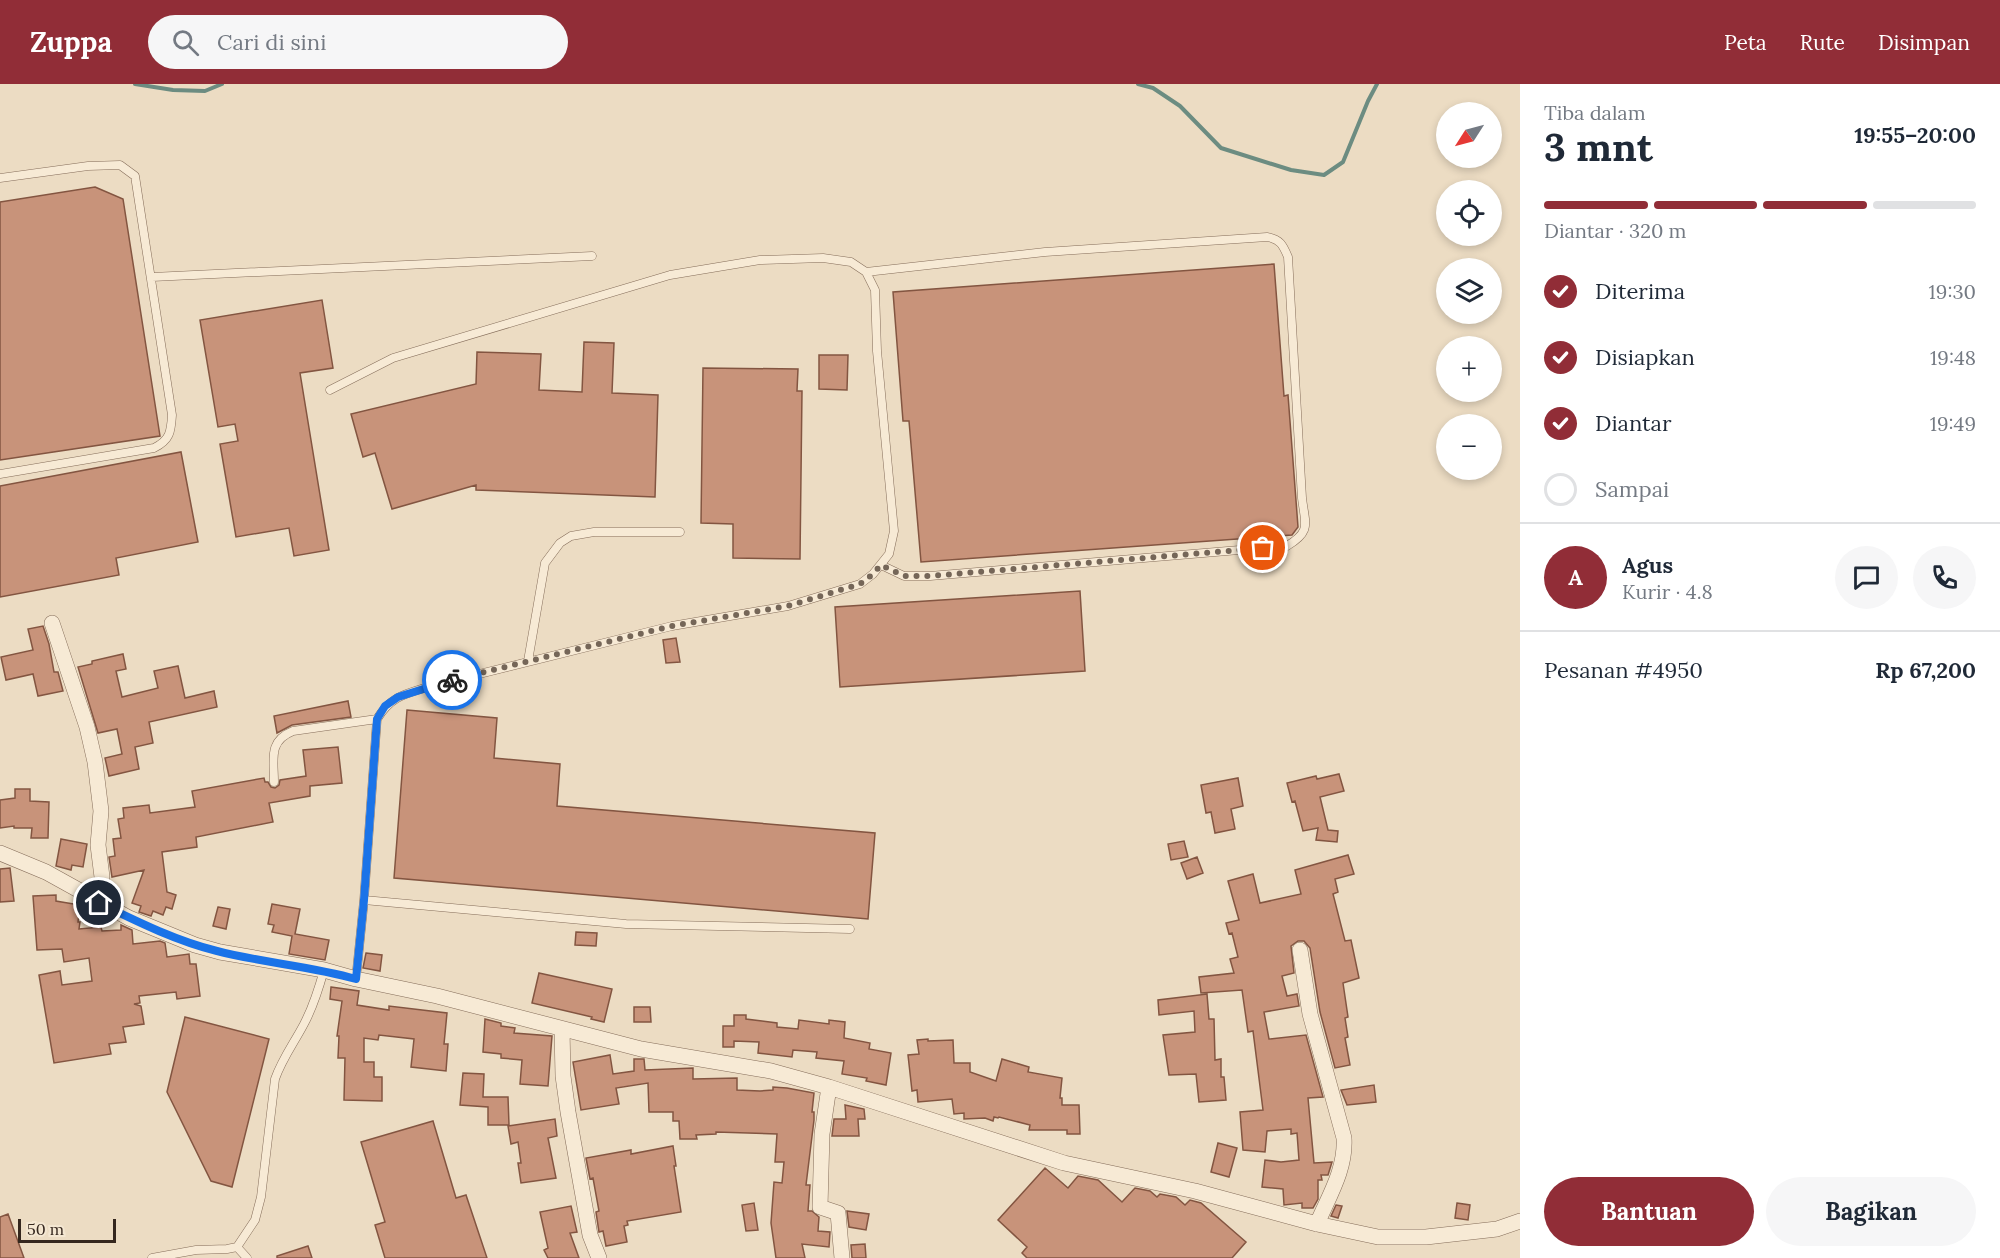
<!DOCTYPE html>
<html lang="id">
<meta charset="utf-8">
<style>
:root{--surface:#fff;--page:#f6f6f7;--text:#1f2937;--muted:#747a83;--line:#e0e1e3;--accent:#912d37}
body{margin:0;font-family:Lora,serif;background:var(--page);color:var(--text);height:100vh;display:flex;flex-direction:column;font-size:22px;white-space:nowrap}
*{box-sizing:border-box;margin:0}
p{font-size:20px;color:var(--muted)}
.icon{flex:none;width:33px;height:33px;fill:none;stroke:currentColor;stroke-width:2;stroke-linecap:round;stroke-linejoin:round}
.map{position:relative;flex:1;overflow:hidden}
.side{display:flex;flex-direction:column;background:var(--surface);width:480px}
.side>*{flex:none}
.needle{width:39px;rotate:234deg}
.controls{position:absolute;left:1436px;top:18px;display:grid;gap:12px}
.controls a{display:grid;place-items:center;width:66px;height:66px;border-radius:50%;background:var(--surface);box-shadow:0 3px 9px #0003;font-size:30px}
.scale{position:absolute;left:18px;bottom:15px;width:98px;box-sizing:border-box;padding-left:6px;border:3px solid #35271e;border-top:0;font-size:16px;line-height:21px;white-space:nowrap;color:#35271e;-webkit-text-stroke:4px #f4e7d2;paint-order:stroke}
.pin{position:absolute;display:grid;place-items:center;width:51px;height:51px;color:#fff;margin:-26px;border:3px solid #fff;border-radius:50%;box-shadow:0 2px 6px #0007}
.courier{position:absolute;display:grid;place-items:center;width:60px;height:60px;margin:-30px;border:4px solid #1a73e8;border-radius:50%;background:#fff;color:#222;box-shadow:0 2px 8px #0007}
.overview em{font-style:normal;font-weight:700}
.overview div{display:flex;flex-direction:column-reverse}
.overview{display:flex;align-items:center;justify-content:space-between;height:102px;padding:0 24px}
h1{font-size:39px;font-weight:700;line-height:45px}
.bar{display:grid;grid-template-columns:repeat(4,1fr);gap:9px 6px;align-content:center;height:72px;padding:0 24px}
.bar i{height:8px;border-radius:4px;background:var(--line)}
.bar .active{background:var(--accent)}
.bar p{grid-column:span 4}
.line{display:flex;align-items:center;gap:15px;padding:0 24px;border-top:2px solid var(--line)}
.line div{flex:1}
.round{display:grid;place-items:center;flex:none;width:63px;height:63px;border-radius:32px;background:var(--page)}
ol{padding:0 24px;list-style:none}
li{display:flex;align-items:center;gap:18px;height:66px}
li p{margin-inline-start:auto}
li .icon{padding:6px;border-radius:50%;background:var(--accent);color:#fff;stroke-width:4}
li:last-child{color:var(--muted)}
li i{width:33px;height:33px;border:3px solid var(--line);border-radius:50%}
.button{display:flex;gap:12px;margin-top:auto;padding:12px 24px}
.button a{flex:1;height:69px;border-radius:36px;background:var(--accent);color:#fff;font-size:24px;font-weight:700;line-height:69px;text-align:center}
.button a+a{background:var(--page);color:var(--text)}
header{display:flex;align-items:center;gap:36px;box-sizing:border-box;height:84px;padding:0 30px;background:var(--accent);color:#fff}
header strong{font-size:28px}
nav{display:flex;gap:33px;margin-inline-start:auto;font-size:21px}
.search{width:420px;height:54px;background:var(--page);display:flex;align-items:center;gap:15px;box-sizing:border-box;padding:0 21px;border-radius:33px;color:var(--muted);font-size:22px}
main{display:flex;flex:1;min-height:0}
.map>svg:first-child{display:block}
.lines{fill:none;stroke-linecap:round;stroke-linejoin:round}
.stream{stroke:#6c8c81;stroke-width:4}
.building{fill:#c8937a;stroke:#835541;stroke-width:1.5}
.service-casing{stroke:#856d5a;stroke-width:9}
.minor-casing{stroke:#856d5a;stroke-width:16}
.service{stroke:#f7ead5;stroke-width:8}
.minor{stroke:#f7ead5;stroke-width:15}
.done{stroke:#756658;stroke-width:6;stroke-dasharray:0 10.8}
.route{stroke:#1a73e8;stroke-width:8}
</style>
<header>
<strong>Zuppa</strong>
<div class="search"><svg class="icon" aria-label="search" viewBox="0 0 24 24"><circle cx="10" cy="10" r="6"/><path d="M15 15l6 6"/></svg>Cari di sini</div>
<nav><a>Peta</a><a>Rute</a><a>Disimpan</a></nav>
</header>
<main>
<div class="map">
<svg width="1520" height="1174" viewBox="0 0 1520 1174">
<rect width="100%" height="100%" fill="#ecdcc3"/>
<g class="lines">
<!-- stream -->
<path class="stream" d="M135 0 173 6 205 7 222 0
M1138 0 1153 4 1180 22 1221 64 1291 86 1324 91 1343 78 1368 17 1377 0"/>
</g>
<!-- building -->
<path class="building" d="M95 103 123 115 160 352 0 376V118Z
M1274 180 1284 312 1288 311 1298 443 1292 451 921 478 909 337H903L893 208Z
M322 216 333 284 300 289 329 466 294 472 289 444 236 453 220 360 238 357 235 340 218 343 200 236Z
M584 258 614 259 612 309 658 311 655 413 476 406V401L392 425 375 369 363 373 351 330 476 300 477 268 541 270 539 306 582 308Z
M819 271H848L847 306 819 305Z
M703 284 798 285 797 307H802L800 475 733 474V440L701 439Z
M181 368 198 458 116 474 119 491 0 513V402Z
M1080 507 1085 587 840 603 835 523Z
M43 542 49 560 54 588H58L63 607 38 612 33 590 6 596 1 573 33 566 28 545Z
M676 554 680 578 666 579 663 556Z
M123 570 126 585 116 587 122 613 158 604 154 587 178 582 185 614 214 607 217 623 149 638 153 659 135 663 139 685 109 692 105 674 122 670 117 645 98 649 78 583 92 580V577Z
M348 617 351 633 292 641 277 649 274 632Z
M407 626 497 634 494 674 560 680 557 722 875 749 868 835 394 794Z
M338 663 342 699 310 702V712L269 719 273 738 196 753 197 763 162 768 167 808 176 811 172 825 166 823 163 831 153 827 151 832 139 828 141 822 132 819 144 786 112 793 109 773 115 772 113 755 121 754 118 735 124 734 123 724 149 721 150 729 195 723 192 707 264 694 265 698H268L271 703 275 704 279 701 280 696 306 692 303 666Z
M1339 690 1344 707 1320 713 1328 746 1338 747 1337 758 1316 756 1318 744 1303 747 1295 717 1292 718 1287 699 1316 692 1317 695Z
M1238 694 1243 722 1231 725 1235 745 1215 749 1211 728 1206 729 1201 701Z
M15 705H30V717L49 718 48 754H31L32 744H14V742L0 744V716L15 714Z
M61 755 87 760 83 783 72 781 71 786 56 782Z
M1184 757 1188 773 1171 776 1168 760Z
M1348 771 1354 790 1335 795 1338 808 1333 810 1345 857 1351 856 1359 894 1343 899 1348 933 1345 934 1348 953 1345 954 1350 981 1335 984 1320 928 1310 864 1304 857H1298L1291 862 1294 889 1282 892 1287 912 1297 910 1299 922 1264 928 1269 955 1306 951 1323 1013 1308 1014 1314 1079 1332 1078 1328 1091H1321L1322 1096H1318V1115L1313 1124H1302V1119L1284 1121 1283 1105 1262 1103 1265 1076 1281 1078 1299 1076 1297 1049 1291 1050V1045L1267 1047 1265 1068 1243 1066 1240 1028 1263 1026 1253 947 1248 948 1242 906 1201 909 1199 893 1234 889 1230 875 1238 873 1232 849 1229 850 1226 839 1239 836 1228 797 1253 790 1260 819 1301 810 1295 786Z
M1197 773 1203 789 1187 795 1181 779Z
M10 784 14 817 0 818V785Z
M56 811V817L80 821 78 838H80L79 845 101 843 102 847 121 846V841L132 846 133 860 160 857 165 859 167 873 189 870 190 880H196L200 912 177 915 176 908 139 912 140 919 134 920 141 922 144 940 123 943 126 958 109 960 111 970 54 979 39 891 60 887 62 901 92 897 89 874 64 878 62 865 37 866 33 812Z
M272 820 300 825 295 850 329 856 325 876 289 870 292 852 272 848 274 841 268 840Z
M218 823 230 825 226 845 213 842Z
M576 848 597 849 596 862 575 861Z
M366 869 382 871 380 887 363 884Z
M539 889 612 905 604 938 591 935 592 933 532 919Z
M331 903 359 907 357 921 389 926V922L447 929 444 960H448L446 987 411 983 414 955 379 951 378 956 364 954V978H374V993H382V1017L344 1016 345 974H338L339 952H337L342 917 330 915Z
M1207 910 1209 935H1214L1215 976 1221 975V993H1224L1226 1016 1199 1018 1196 990 1169 991 1163 951 1195 948 1194 927 1159 931 1158 916Z
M634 923H650L651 938H634Z
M734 931H746V935L777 939V943L798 945 799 936 829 940V936L845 938 844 954 870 959 869 965 891 969 886 1001 866 997 867 994 842 990 844 977 816 974 817 968 793 966 792 973 758 969 759 958 734 957V963H723V942H734Z
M185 933 269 955 232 1103 211 1097 167 1008Z
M485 935 501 939V942L515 944 514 949 552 952 548 1002 520 1000 522 976 501 974V970L483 968Z
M928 955V957L953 956 954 979H970V988L996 997 1002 975 1029 983 1028 988 1062 994 1060 1014H1062V1021H1079L1080 1050H1067V1046H1029L1030 1041 999 1033 998 1034 994 1033 993 1037 985 1034 964 1035V1029L954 1030 952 1015 918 1018 917 1006 912 1007 908 971 919 970 917 956Z
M610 971 613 990 634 987V975H644L645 986 693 984V995L737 994V1006L760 1007 773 1006V1003L787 1004 814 1009 812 1028H814V1036L806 1101H810L808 1127H812L819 1133 818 1147 830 1148 829 1163 802 1160 805 1174H776L771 1139 774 1098 782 1099 784 1078H775L777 1050 716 1048V1050L696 1051 697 1055H680L679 1037H673V1028H649L648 999 616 1004 619 1020 581 1026 573 978Z
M463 989 484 990 483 1013H508L509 1041H488V1023L460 1021Z
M1374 1001 1376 1018 1347 1021 1341 1006Z
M845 1021 864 1025 865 1035H858L859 1052H832L834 1035H846Z
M555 1035 557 1052 548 1054 556 1094 521 1099 518 1079H521L518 1058 511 1060 508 1042Z
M433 1037 456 1114 466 1111 487 1174H385L375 1141 385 1138 361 1058Z
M1218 1059 1237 1064 1229 1093 1211 1088Z
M673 1062 676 1082H674L681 1128 627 1137 628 1141 624 1142 627 1158 606 1162 603 1147 599 1148 596 1128 599 1127 593 1094 590 1095 586 1074 631 1066V1070Z
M1045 1084 1068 1104 1078 1092 1098 1096 1122 1118 1135 1104 1150 1107 1157 1113 1160 1110 1176 1113 1185 1121 1190 1116 1201 1119 1246 1158 1232 1174H1027L1022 1169 1027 1163 998 1136Z
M754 1119 758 1146 746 1147 742 1121Z
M1457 1119 1470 1121 1468 1136 1455 1134Z
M1336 1121 1342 1122 1338 1134 1331 1132Z
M571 1122 577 1148 570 1149 579 1174H548L544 1166 548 1164 540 1128Z
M847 1127 869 1130 866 1146 849 1143Z
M8 1130 24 1174H0V1133Z
M865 1160 866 1174H852L851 1161Z
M308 1162 312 1174H277V1172Z"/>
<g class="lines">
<!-- service casing -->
<g class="service-casing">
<path id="service" d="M0 94 88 82 120 81 135 92 172 331C171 348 170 356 154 364L0 390
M866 188 1045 168 1267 153C1280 155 1283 161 1288 173L1302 414C1305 440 1312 447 1287 462L930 492H904L881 481
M152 193 592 172
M330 306 393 274 670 191 760 176 823 174 851 178 866 188 875 206 877 267 894 447 889 470 873 490 860 500 788 522 672 542 431 602C406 610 392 611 377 635L364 816 356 895
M528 577 545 479 560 459 571 452 594 448H680
M274 698C274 675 268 657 293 647L377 635
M364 816 626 840 850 845
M237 1163 247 1174
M152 1174 196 1166 227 1165 237 1163 255 1136 261 1113 275 995C282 975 294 959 304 940 313 923 319 904 324 886"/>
</g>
<!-- minor casing -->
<g class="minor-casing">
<path id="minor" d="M52 539 87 643 95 678 101 727 98 761 102 793 99 819
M0 769 46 788 129 834 195 861 220 868 324 886 356 895 437 912 641 965 771 987 829 1003 1064 1079 1195 1107 1317 1140 1378 1153H1426L1497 1145 1520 1137
M1300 866 1310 930 1344 1054C1346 1085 1329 1112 1317 1140
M562 945 563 992 568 1028 590 1151 599 1174
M829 1003 822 1050 820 1123 838 1129 842 1174"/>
</g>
<!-- service -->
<use href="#service" class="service"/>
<!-- minor -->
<use href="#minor" class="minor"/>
</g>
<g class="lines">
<!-- done -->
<path class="done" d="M452 596 672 542 788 522 860 500 873 490 881 481 904 492H930L1263 464"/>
<!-- route -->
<path class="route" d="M99 819C136 837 176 857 217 867 263 879 311 882 356 895L364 816 377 635 385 622 398 613 452 596"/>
</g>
</svg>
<div class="controls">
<a><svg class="needle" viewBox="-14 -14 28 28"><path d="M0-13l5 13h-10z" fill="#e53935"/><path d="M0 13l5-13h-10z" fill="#747a83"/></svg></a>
<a><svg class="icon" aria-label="locate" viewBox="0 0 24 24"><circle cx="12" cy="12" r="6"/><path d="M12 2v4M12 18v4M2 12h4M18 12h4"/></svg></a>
<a><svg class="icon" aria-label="layers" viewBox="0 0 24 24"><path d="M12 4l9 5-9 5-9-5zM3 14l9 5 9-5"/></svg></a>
<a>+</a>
<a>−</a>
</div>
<div class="scale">50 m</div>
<div class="pin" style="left:1263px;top:464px;background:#ea580c"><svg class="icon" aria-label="bag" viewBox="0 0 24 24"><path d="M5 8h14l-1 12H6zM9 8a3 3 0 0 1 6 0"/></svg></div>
<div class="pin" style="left:99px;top:819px;background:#1f2937"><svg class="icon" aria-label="home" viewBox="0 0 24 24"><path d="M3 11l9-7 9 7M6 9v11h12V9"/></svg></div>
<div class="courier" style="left:452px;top:596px"><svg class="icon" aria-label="bike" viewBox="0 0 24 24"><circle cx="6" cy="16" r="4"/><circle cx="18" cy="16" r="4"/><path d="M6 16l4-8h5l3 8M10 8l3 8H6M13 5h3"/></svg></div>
</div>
<section class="side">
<div class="overview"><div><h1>3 mnt</h1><p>Tiba dalam</p></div><em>19:55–20:00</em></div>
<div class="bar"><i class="active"></i><i class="active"></i><i class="active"></i><i></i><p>Diantar · 320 m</p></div>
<ol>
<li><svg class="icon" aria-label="check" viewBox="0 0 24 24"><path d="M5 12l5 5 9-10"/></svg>Diterima<p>19:30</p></li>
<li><svg class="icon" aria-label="check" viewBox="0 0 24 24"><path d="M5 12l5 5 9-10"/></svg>Disiapkan<p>19:48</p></li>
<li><svg class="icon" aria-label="check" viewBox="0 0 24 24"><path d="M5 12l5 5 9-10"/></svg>Diantar<p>19:49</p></li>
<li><i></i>Sampai</li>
</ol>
<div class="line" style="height:108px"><b class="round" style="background:var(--accent);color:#fff">A</b><div><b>Agus</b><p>Kurir · 4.8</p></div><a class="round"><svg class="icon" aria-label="chat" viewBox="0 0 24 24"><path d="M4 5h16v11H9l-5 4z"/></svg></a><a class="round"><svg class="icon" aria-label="phone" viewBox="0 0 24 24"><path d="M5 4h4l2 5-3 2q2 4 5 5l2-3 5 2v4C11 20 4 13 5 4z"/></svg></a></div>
<div class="line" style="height:78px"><div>Pesanan #4950</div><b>Rp 67,200</b></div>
<div class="button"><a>Bantuan</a><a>Bagikan</a></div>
</section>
</main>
